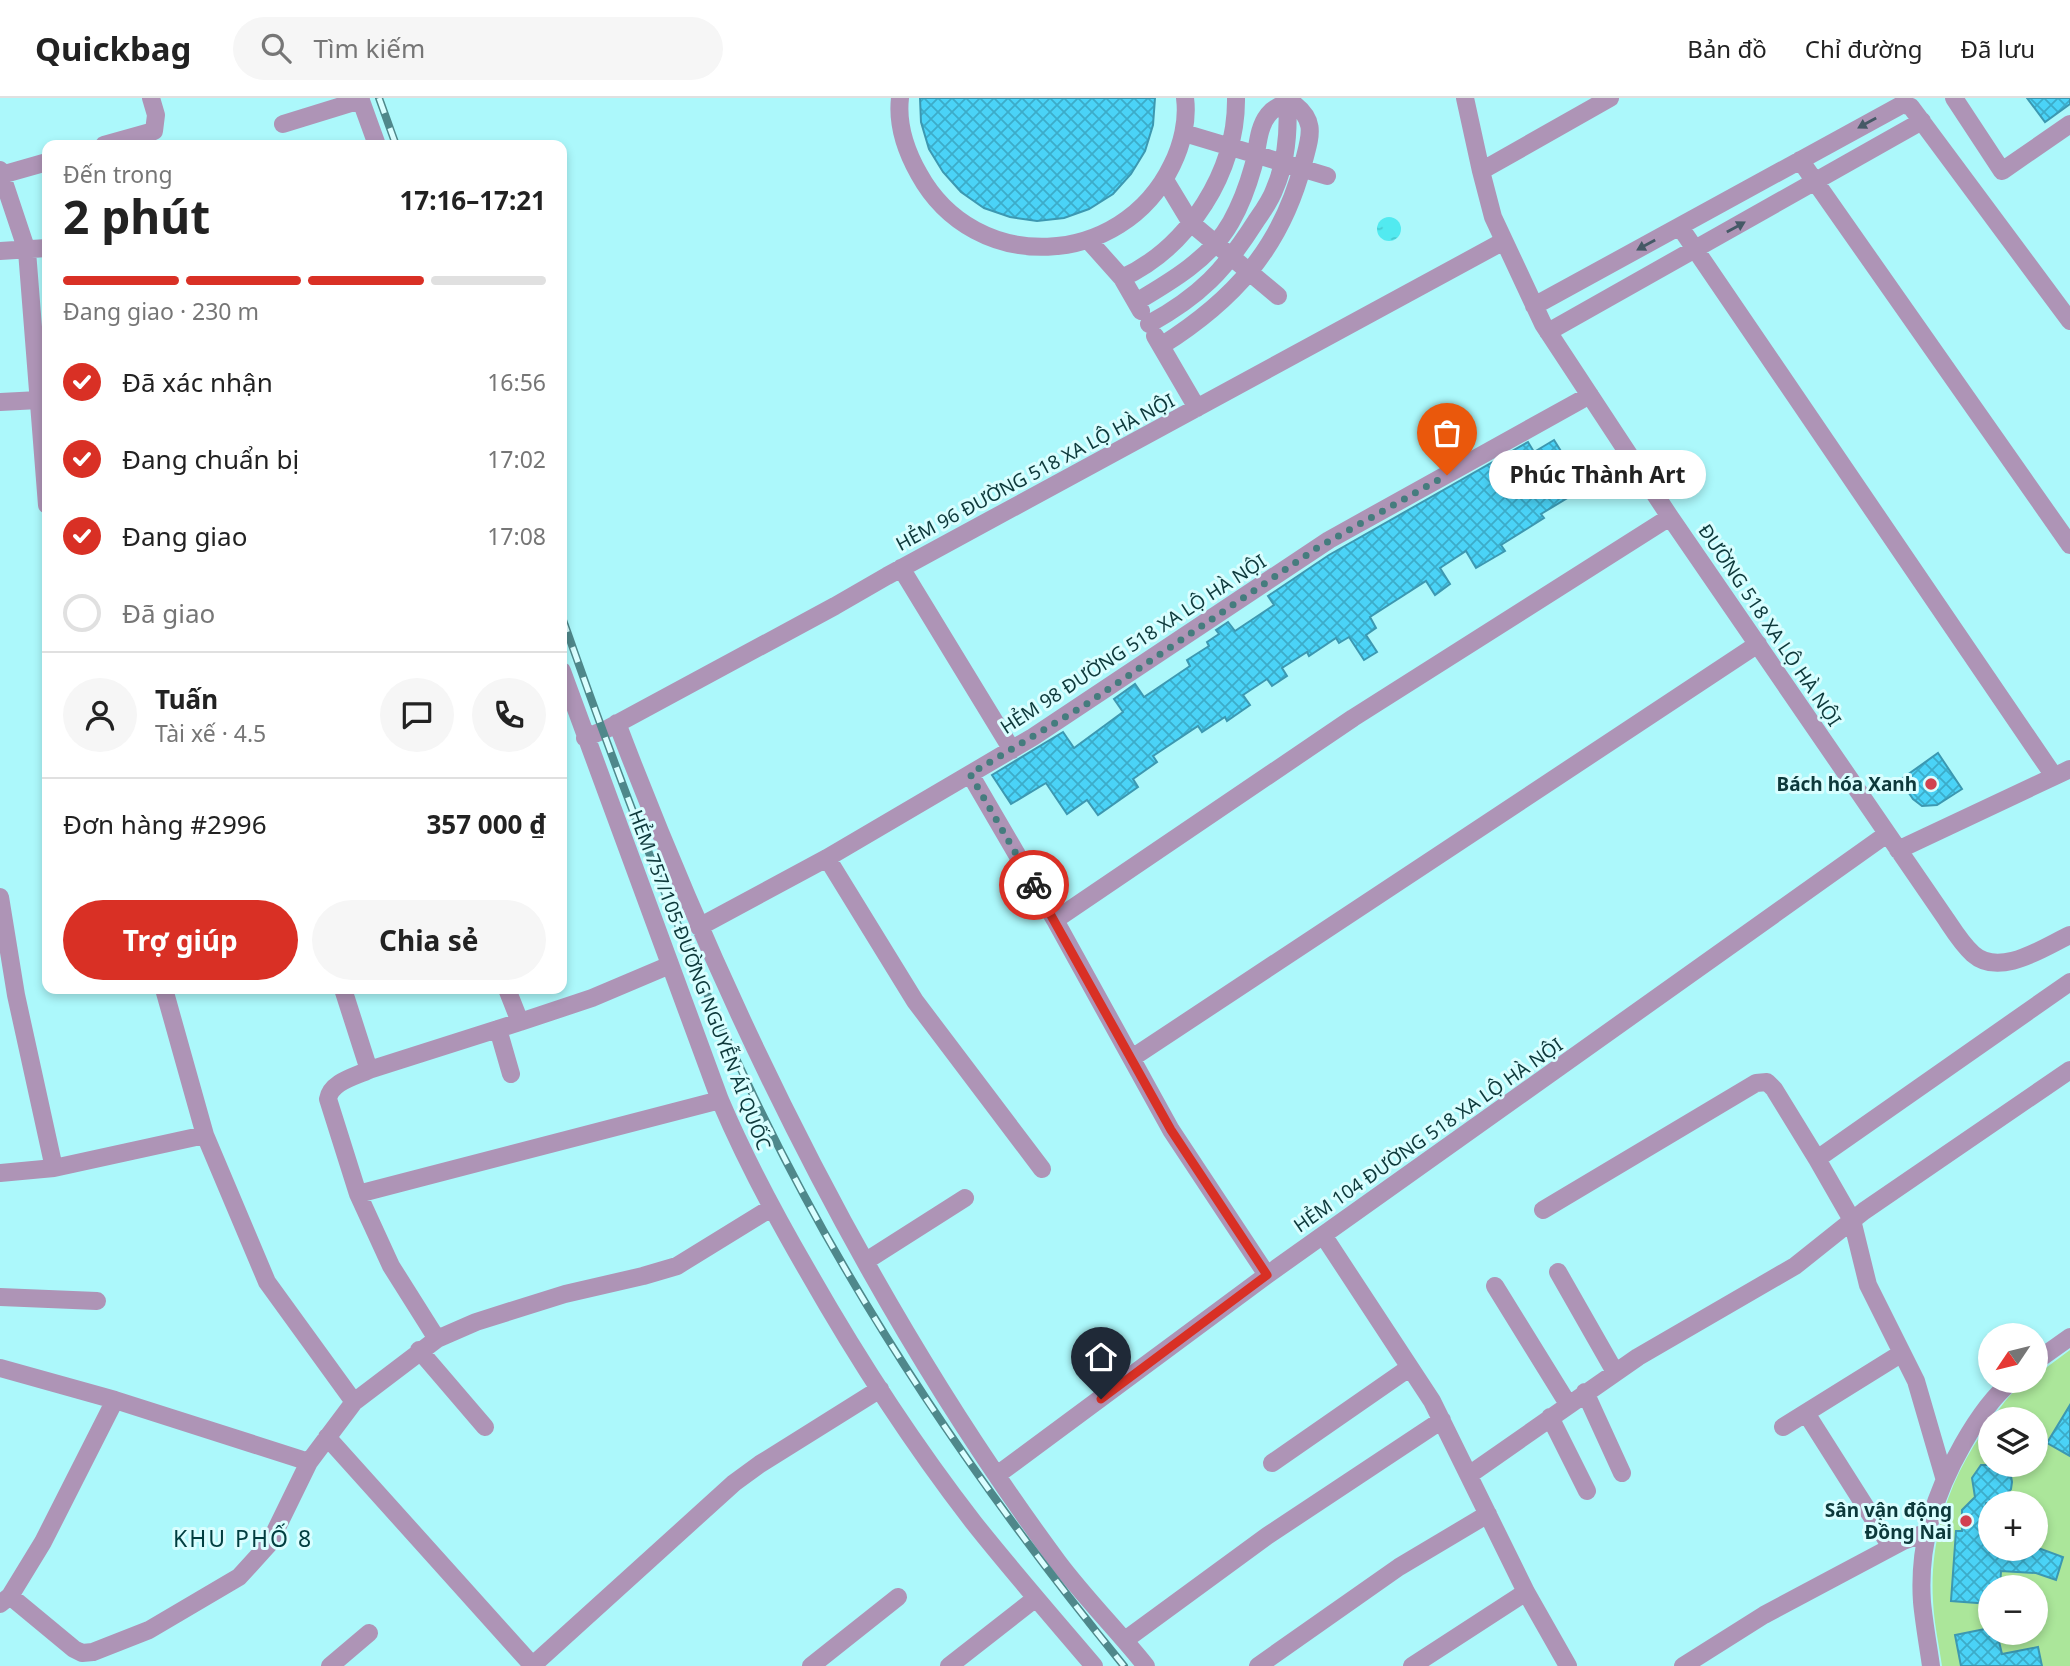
<!DOCTYPE html>
<html lang="vi">
<meta charset="utf-8">
<style>
:root{--surface:#fff;--page:#f6f6f6;--text:#222;--muted:#767676;--line:#e0e0e0;--accent:#d93025}
body{margin:0;font-family:"Noto Sans",sans-serif;background:var(--page);color:var(--text);height:100vh;display:flex;flex-direction:column;font-size:26px;white-space:nowrap}
*{box-sizing:border-box;margin:0}
p{font-size:23px;color:var(--muted)}
.icon{flex:none;width:38px;height:38px;fill:none;stroke:currentColor;stroke-width:2;stroke-linecap:round;stroke-linejoin:round}
.map{position:relative;flex:1;overflow:hidden}
.details{position:absolute;left:42px;top:42px;width:525px;height:854px;display:flex;flex-direction:column;background:var(--surface);border-radius:14px;box-shadow:0 4px 10px #0003}
.details>*{flex:none}
.needle{width:46px;rotate:235deg}
.controls{position:absolute;left:1978px;top:1225px;display:grid;gap:14px}
.controls a{display:grid;place-items:center;width:70px;height:70px;border-radius:50%;background:var(--surface);box-shadow:0 4px 10px #0003;font-size:35px}
.pin{position:absolute;display:grid;place-items:center;width:60px;height:60px;color:#fff;margin:-72px -30px;border-radius:50% 50% 50% 0;rotate:-45deg;box-shadow:0 0 7px #0007}
.pin .icon{rotate:45deg}
.courier{position:absolute;display:grid;place-items:center;width:70px;height:70px;margin:-35px;border:5px solid #d93025;border-radius:50%;background:#fff;color:#222;box-shadow:0 2px 9px #0007}
.bubble{position:absolute;height:49px;border-radius:24px;background:var(--surface);box-shadow:0 4px 10px #0003;font-size:23px;font-weight:700;line-height:49px;text-align:center}
.summary em{font-style:normal;font-weight:700}
.summary div{display:flex;flex-direction:column-reverse}
.summary{display:flex;align-items:center;justify-content:space-between;height:119px;padding:0 21px}
h1{font-size:46px;font-weight:700;line-height:52px}
.bar{display:grid;grid-template-columns:repeat(4,1fr);gap:10px 7px;align-content:center;height:84px;padding:0 21px}
.bar i{height:9px;border-radius:5px;background:var(--line)}
.bar .current{background:var(--accent)}
.bar p{grid-column:span 4}
.line{display:flex;align-items:center;gap:18px;padding:0 21px;border-top:2px solid var(--line)}
.line div{flex:1}
.round{display:grid;place-items:center;flex:none;width:74px;height:74px;border-radius:37px;background:var(--page)}
ol{padding:0 21px;list-style:none}
li{display:flex;align-items:center;gap:21px;height:77px}
li p{margin-inline-start:auto}
li .icon{padding:7px;border-radius:50%;background:var(--accent);color:#fff;stroke-width:4}
li:last-child{color:var(--muted)}
li i{width:38px;height:38px;border:4px solid var(--line);border-radius:50%}
.button{display:flex;gap:14px;margin-top:auto;padding:14px 21px}
.button a{flex:1;height:80px;border-radius:42px;background:var(--accent);color:#fff;font-size:28px;font-weight:700;line-height:80px;text-align:center}
.button a+a{background:var(--page);color:var(--text)}
header{display:flex;align-items:center;gap:42px;box-sizing:border-box;height:98px;padding:0 35px;background:var(--surface);border-bottom:2px solid var(--line)}
header strong{font-size:33px}
nav{display:flex;gap:38px;margin-inline-start:auto;font-size:24px}
.search{width:490px;height:63px;background:var(--page);display:flex;align-items:center;gap:18px;box-sizing:border-box;padding:0 24px;border-radius:38px;color:var(--muted);font-size:26px}
.map>svg:first-child{display:block}
.grass{fill:#abe69a;fill-rule:evenodd}
.water{fill:url(#water-ripples)}
.building{fill:url(#building-cross-hatch);stroke:#3c98b1;stroke-width:2}
.lines{fill:none;stroke-linecap:round;stroke-linejoin:round}
.minor{stroke:#ae94b6;stroke-width:18}
.rail-casing{stroke:#4f888b;stroke-width:8}
.rail{stroke:#d9feff;stroke-width:5;stroke-dasharray:16;stroke-linecap:butt}
.oneway{fill:#455966}
.done{stroke:#457c7e;stroke-width:7;stroke-dasharray:0 12.6}
.route{stroke:#d93025;stroke-width:9}
.poi-dot{fill:#d14150;stroke:#d9feff;stroke-width:2.5}
.labels{text-anchor:middle;dominant-baseline:central;stroke-width:6;stroke-linejoin:round;paint-order:stroke}
.street-label{font-size:19px;fill:#0d393b;stroke:#d9feff}
.poi-label{font-size:19px;font-weight:bold;fill:#0d393b;stroke:#d9feff;text-anchor:end}
.quarter-label{font-size:23px;letter-spacing:2px;fill:#013e40;stroke:#d9feff}
</style>
<header>
<strong>Quickbag</strong>
<div class="search"><svg class="icon" aria-label="search" viewBox="0 0 24 24"><circle cx="10" cy="10" r="6"/><path d="M15 15l6 6"/></svg>Tìm kiếm</div>
<nav><a>Bản đồ</a><a>Chỉ đường</a><a>Đã lưu</a></nav>
</header>
<div class="map">
<svg width="2070" height="1568" viewBox="0 0 2070 1568">
<defs>
<pattern id="water-ripples" width="26" height="14" patternUnits="userSpaceOnUse" patternTransform="scale(1.75)"><rect width="26" height="14" fill="#52eaf0"/><path d="M2 4q2-2 4 0t4 0M15 11q2-2 4 0t4 0" fill="none" stroke="#46c9cf"/></pattern>
<pattern id="building-cross-hatch" width="8" height="8" patternUnits="userSpaceOnUse" patternTransform="scale(1.75)"><rect width="8" height="8" fill="#4ad3f7"/><path d="M0 0l8 8M0 8l8-8" fill="none" stroke="#3cacc9"/></pattern>
</defs>
<rect width="100%" height="100%" fill="#acf8fb"/>
<!-- grass -->
<path class="grass" d="M2070 1252V1568H1942C1939 1547 1934 1525 1933 1503 1929 1438 1951 1376 1990 1324V1367H2035V1321H1992C2002 1308 2017 1283 2035 1283V1278ZM1990 1405H2035V1451H1990ZM1990 1489H2035V1535H1990Z"/>
<!-- water -->
<path class="water" d="M1377 131a12 12 0 1 1 24 0a12 12 0 1 1-24 0Z"/>
<!-- building -->
<path class="building" d="M920 0H1155L1153 27 1145 53 1131 76 1113 96 1089 111 1064 120 1037 123 1010 119 984 110 961 94 943 74 929 51 921 24Z
M2027 0H2070V6L2045 24Z
M1554 342 1584 390 1541 416 1544 420 1501 447 1505 453 1476 470 1466 453 1440 470 1450 486 1435 497 1426 483 1370 519 1376 530 1366 537 1377 554 1364 562 1349 539 1339 545 1336 540 1309 558 1307 554 1282 570 1287 578 1272 588 1267 581 1243 597 1250 607 1227 623 1225 619 1202 634 1198 628 1153 658 1157 664 1133 681 1138 689 1098 717 1087 702 1067 716 1046 685 1011 706 992 677 1063 634 1074 650 1123 614 1114 601 1135 586 1144 599 1156 591 1190 568 1187 562 1209 548 1207 544 1219 536 1216 532 1228 524 1235 533 1274 507 1268 498 1329 457 1528 344 1534 354Z
M1938 655 1962 691 1937 707 1922 708 1913 701 1900 682Z
M2070 1307V1358L2047 1345Z
M1981 1367H2003L2011 1378 2012 1384 2011 1391 2003 1402 1986 1405 1983 1435 1990 1436V1451H2041L2063 1459 2056 1482 2036 1475 2001 1473 2000 1489H1990V1506L1951 1503 1956 1433H1962V1412L1975 1399 1972 1380Z
M1990 1530V1535H1997L2002 1556 2038 1549 2042 1568H1961L1955 1537Z"/>
<g class="lines">
<!-- minor -->
<path class="minor" d="M360 0 377 47
M900 0C897 26 906 53 919 76 975 178 1122 171 1172 67 1182 47 1188 22 1185 0
M1465 0 1481 73 1493 119 1543 226 1670 419 1946 821C1954 833 1962 846 1973 856 2000 880 2044 849 2070 837
M1954 0 2002 73 2070 26
M283 26 361 2
M1184 35 1327 78
M104 47 154 33 156 17 151 0
M1800 62 2070 447
M0 72 27 153 47 407
M1481 73 1610 0
M1 77 47 64
M1165 82 1191 125 1278 198
M1680 129 2054 678
M1089 143 1122 180 1141 213
M0 153 47 150
M1122 180C1189 149 1237 73 1236 0
M1136 204C1170 184 1211 160 1231 124 1240 108 1248 87 1253 69 1258 52 1257 31 1268 17 1274 9 1282 7 1291 4 1318 22 1310 39 1303 66 1281 150 1234 202 1161 248
M1534 208 1903 6 1911 9 2070 223
M1149 226C1200 198 1225 172 1256 123 1263 113 1271 102 1275 90 1287 62 1289 30 1287 0
M1548 234 1922 23
M1155 238 1197 310
M0 304 39 302
M901 470 1012 652
M562 573 720 1002C745 1061 775 1117 807 1172 857 1260 912 1345 974 1425 1013 1474 1054 1521 1094 1568
M617 625C728 916 872 1213 1058 1464 1085 1500 1118 1533 1146 1568
M585 640 609 630 835 508 887 478 1504 143
M970 676 1055 822 1171 1032 1267 1177
M1898 752 2070 671
M827 760 915 903 1042 1071
M0 799 16 897 54 1070
M1055 822 1353 620 1670 419
M699 829 827 760 1033 639 1329 442 1590 297
M164 891 205 1037 267 1184 354 1304
M343 891 369 972C354 979 331 984 328 1001L358 1096 391 1168 437 1241
M520 924 592 900 670 867
M498 931 511 976
M1132 960 1758 546
M369 972 520 924 507 891
M1817 1061 1852 1122 1868 1187 1916 1283 1944 1379
M0 1075 54 1070 205 1037
M358 1096 720 1002
M1543 1112 1756 985 1767 984 1774 991 1817 1061 2070 884
M1323 1137 1432 1303 1526 1494 1568 1568
M866 1163 965 1100
M1558 1174 1615 1274
M1495 1188 1568 1306
M0 1199 97 1203
M419 1252 485 1329
M2035 1264 2070 1239
M0 1270 115 1302 309 1364
M1585 1294 1622 1375
M1806 1315 1891 1449
M1550 1319 1587 1393
M1783 1329 1902 1255
M327 1339 533 1568
M1272 1365 1409 1270
M997 1377 1267 1177 1887 736
M1469 1377 1638 1259 1795 1168 1864 1113 2070 972
M10 1498 74 1551 82 1555 93 1554 149 1532 239 1479 269 1446 309 1364 354 1304 437 1241 476 1224 565 1196 643 1178 677 1168 771 1110
M0 1506 10 1498 43 1444 115 1302
M1125 1542 1267 1438 1442 1322
M330 1568 369 1535
M532 1568 734 1385 760 1366 880 1291
M811 1568 898 1499
M949 1568 1036 1500
M1258 1568 1399 1469 1488 1416
M1412 1568 1526 1494
M1683 1568 1764 1517 1903 1443 1928 1434
M1931 1568C1928 1547 1924 1525 1922 1504 1918 1446 1935 1395 1963 1346 1976 1323 1992 1299 2012 1283"/>
<!-- rail casing -->
<g class="rail-casing">
<path id="rail" d="M379 0 396 47
M562 519C619 681 680 844 754 999 852 1204 981 1393 1124 1568"/>
</g>
<!-- rail -->
<use href="#rail" class="rail"/>
</g>
<!-- one-way arrows -->
<defs><path id="oneway-solid" d="M-6-.8H1V-3.2L6.5 0L1 3.2V.8H-6Z" transform="scale(1.75)"/></defs>
<g class="oneway">
<use href="#oneway-solid" transform="translate(1867 25) rotate(151)"/>
<use href="#oneway-solid" transform="translate(1736 129) rotate(-29)"/>
<use href="#oneway-solid" transform="translate(1646 147) rotate(151)"/>
</g>
<g class="lines">
<!-- done -->
<path class="done" d="M1034 787 970 676 1085 607 1317 450 1447 377"/>
<!-- route -->
<path class="route" d="M1034 787 1171 1032 1267 1177 1101 1301"/>
</g>
<!-- markers -->
<g class="poi-dot">
<circle cx="1931" cy="686" r="7"/>
<circle cx="1966" cy="1423" r="7"/>
</g>
<g class="labels">
<!-- street labels -->
<g class="street-label">
<text transform="translate(1035 374) rotate(-28)">HẺM 96 ĐƯỜNG 518 XA LỘ HÀ NỘI</text>
<text transform="translate(1770 527) rotate(56)">ĐƯỜNG 518 XA LỘ HÀ NỘI</text>
<text transform="translate(1133 546) rotate(-33)">HẺM 98 ĐƯỜNG 518 XA LỘ HÀ NỘI</text>
<text transform="translate(700 882) rotate(69)">HẺM 757/105 ĐƯỜNG NGUYỄN ÁI QUỐC</text>
<text transform="translate(1428 1037) rotate(-35)">HẺM 104 ĐƯỜNG 518 XA LỘ HÀ NỘI</text>
</g>
<!-- poi labels -->
<g class="poi-label">
<text x="1917" y="686">Bách hóa Xanh</text>
<text x="1952" y="1412">Sân vận động<tspan x="1952" dy="22">Đồng Nai</tspan></text>
</g>
<!-- quarter labels -->
<g class="quarter-label">
<text x="243" y="1440">KHU PHỐ 8</text>
</g>
</g>
</svg>
<div class="controls">
<a><svg class="needle" viewBox="-14 -14 28 28"><path d="M0-13l5 13h-10z" fill="#e53935"/><path d="M0 13l5-13h-10z" fill="#767676"/></svg></a>
<a><svg class="icon" aria-label="layers" viewBox="0 0 24 24"><path d="M12 4l9 5-9 5-9-5zM3 14l9 5 9-5"/></svg></a>
<a>+</a>
<a>−</a>
</div>
<div class="pin" style="left:1447px;top:377px;background:#ea580c"><svg class="icon" aria-label="bag" viewBox="0 0 24 24"><path d="M5 8h14l-1 12H6zM9 8a3 3 0 0 1 6 0"/></svg></div>
<div class="pin" style="left:1101px;top:1301px;background:#1f2937"><svg class="icon" aria-label="home" viewBox="0 0 24 24"><path d="M3 11l9-7 9 7M6 9v11h12V9"/></svg></div>
<div class="courier" style="left:1034px;top:787px"><svg class="icon" aria-label="bike" viewBox="0 0 24 24"><circle cx="6" cy="16" r="4"/><circle cx="18" cy="16" r="4"/><path d="M6 16l4-8h5l3 8M10 8l3 8H6M13 5h3"/></svg></div>
<div class="bubble" style="left:1489px;top:352px;width:217px">Phúc Thành Art</div>
<section class="details">
<div class="summary"><div><h1>2 phút</h1><p>Đến trong</p></div><em>17:16–17:21</em></div>
<div class="bar"><i class="current"></i><i class="current"></i><i class="current"></i><i></i><p>Đang giao · 230 m</p></div>
<ol>
<li><svg class="icon" aria-label="check" viewBox="0 0 24 24"><path d="M5 12l5 5 9-10"/></svg>Đã xác nhận<p>16:56</p></li>
<li><svg class="icon" aria-label="check" viewBox="0 0 24 24"><path d="M5 12l5 5 9-10"/></svg>Đang chuẩn bị<p>17:02</p></li>
<li><svg class="icon" aria-label="check" viewBox="0 0 24 24"><path d="M5 12l5 5 9-10"/></svg>Đang giao<p>17:08</p></li>
<li><i></i>Đã giao</li>
</ol>
<div class="line" style="height:126px"><a class="round"><svg class="icon" aria-label="person" viewBox="0 0 24 24"><circle cx="12" cy="8" r="4"/><path d="M4 21q1-7 8-7t8 7"/></svg></a><div><b>Tuấn</b><p>Tài xế · 4.5</p></div><a class="round"><svg class="icon" aria-label="chat" viewBox="0 0 24 24"><path d="M4 5h16v11H9l-5 4z"/></svg></a><a class="round"><svg class="icon" aria-label="phone" viewBox="0 0 24 24"><path d="M5 4h4l2 5-3 2q2 4 5 5l2-3 5 2v4C11 20 4 13 5 4z"/></svg></a></div>
<div class="line" style="height:91px"><div>Đơn hàng #2996</div><b>357 000 ₫</b></div>
<div class="button"><a>Trợ giúp</a><a>Chia sẻ</a></div>
</section>
</div>
